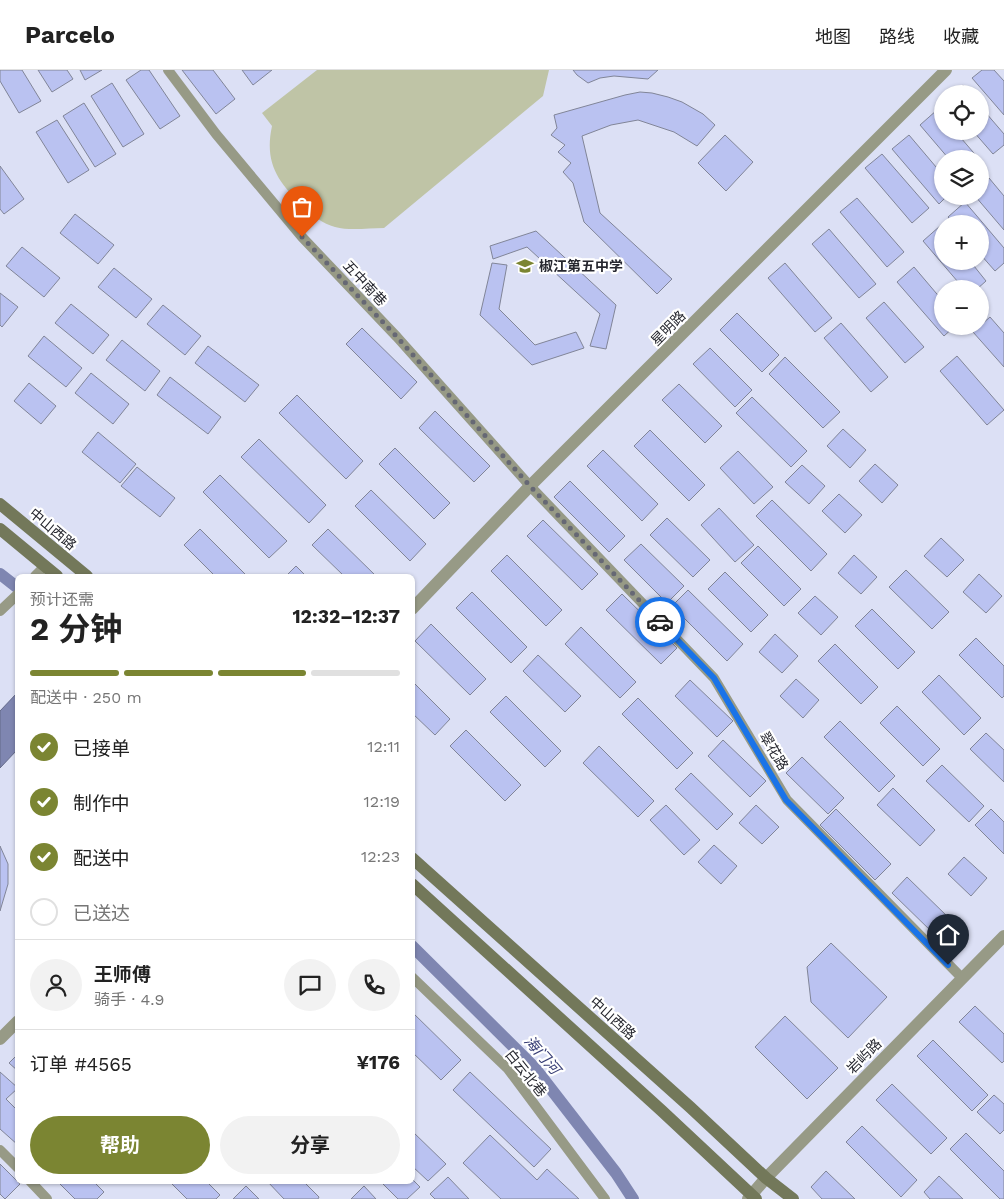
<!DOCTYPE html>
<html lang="zh">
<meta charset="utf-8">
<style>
:root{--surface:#fff;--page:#f2f2f2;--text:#222;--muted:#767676;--line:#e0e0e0;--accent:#7b8532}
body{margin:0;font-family:"Work Sans","Noto Sans SC",sans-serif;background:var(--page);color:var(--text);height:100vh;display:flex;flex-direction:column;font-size:19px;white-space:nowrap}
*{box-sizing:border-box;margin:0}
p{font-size:16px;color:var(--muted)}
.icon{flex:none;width:28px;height:28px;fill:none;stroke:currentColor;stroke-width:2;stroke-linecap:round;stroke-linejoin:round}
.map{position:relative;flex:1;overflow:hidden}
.panel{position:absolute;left:15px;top:504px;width:400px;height:610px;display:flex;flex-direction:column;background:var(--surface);border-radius:8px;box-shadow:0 1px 4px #0004}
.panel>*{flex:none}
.tools{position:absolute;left:934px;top:15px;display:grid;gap:10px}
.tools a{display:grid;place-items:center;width:55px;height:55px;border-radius:50%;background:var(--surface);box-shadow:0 1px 4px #0004;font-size:25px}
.pin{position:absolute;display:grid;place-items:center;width:42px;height:42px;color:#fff;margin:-51px -21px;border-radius:50% 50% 50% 0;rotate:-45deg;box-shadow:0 0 5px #0007}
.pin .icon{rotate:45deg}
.courier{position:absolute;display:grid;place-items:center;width:50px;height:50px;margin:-25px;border:4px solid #1a73e8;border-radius:50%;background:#fff;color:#222;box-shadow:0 1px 6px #0007}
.headline em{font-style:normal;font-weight:700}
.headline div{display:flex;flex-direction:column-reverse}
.headline{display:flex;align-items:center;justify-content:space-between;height:85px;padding:0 15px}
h1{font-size:32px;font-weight:700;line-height:38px}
.bar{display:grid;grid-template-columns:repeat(4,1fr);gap:8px 5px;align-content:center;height:60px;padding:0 15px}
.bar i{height:6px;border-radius:4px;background:var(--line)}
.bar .current{background:var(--accent)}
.bar p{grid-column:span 4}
.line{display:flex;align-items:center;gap:12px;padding:0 15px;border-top:1px solid var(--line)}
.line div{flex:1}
.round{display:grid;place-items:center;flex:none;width:52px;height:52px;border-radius:26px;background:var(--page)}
ol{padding:0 15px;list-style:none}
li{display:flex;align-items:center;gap:15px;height:55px}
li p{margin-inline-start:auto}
li .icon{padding:5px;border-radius:50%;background:var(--accent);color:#fff;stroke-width:4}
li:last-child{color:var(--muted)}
li i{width:28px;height:28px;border:2px solid var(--line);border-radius:50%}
.cta{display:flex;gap:10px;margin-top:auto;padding:10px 15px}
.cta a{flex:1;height:58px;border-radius:30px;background:var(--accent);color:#fff;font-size:20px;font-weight:700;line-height:58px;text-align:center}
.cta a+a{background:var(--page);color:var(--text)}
header{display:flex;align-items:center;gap:30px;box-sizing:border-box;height:70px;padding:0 25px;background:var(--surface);border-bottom:1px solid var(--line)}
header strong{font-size:24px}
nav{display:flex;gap:28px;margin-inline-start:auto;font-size:18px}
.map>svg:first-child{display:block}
.green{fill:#bfc4a6}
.water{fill:#7f86b1;stroke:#646a8a}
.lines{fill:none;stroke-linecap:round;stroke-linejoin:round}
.canal{stroke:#7f86b1;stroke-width:12}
.building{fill:#bac2f1;stroke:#818598}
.minor{stroke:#979a86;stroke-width:10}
.tertiary{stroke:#979a86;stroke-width:12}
.secondary{stroke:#73785a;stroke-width:12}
.done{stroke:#666874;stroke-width:5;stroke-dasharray:0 9}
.route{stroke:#1a73e8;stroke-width:6}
.labels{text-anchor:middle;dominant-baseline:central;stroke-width:4.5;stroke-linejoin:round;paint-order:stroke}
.poi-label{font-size:14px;font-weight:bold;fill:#26272f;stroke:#fff;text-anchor:start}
.street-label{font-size:14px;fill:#26272f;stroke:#fff}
.water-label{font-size:15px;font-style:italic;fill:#383e76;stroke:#fff}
</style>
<header>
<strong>Parcelo</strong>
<nav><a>地图</a><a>路线</a><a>收藏</a></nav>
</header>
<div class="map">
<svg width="1004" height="1129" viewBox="0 0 1004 1129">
<rect width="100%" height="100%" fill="#dce0f5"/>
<!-- green -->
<path class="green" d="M317 0H549L543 26 384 158C368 158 350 161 335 157 323 154 312 145 303 136 278 112 264 93 272 56L262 43Z"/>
<!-- water -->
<path class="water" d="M17 623V680L0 698V641Z"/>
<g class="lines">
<!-- canal -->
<path class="canal" d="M0 504 18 518
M412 876 534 997 616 1103 633 1129"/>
</g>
<!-- building -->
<path class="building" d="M0 0H22L41 31 19 43 0 11Z
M38 0H67L73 9 52 22Z
M80 0H102L85 10Z
M141 0H149L180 46 160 59 126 10Z
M182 0H213L235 29 216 44Z
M242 0H272L253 15Z
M573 0H658L648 9 614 6 600 8 588 13 577 5Z
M982 0H994L1004 11V45L972 8Z
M112 13 144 64 123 77 91 26Z
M963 15 970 24H953Z
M640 22 652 23 668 27 682 32 703 44 715 55 697 76 674 62 638 50 611 55 582 66 600 143 672 209 657 224 584 152 573 113 563 102 571 93 558 82 565 75 551 65 557 58 554 45 625 25Z
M84 33 116 84 95 97 63 46Z
M980 36 1004 64V75L993 84 973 61H980Z
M937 40 942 47V61H955L979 89H949L920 55Z
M57 50 89 100 68 113 36 62Z
M725 65 753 92 726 121 698 93Z
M909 65 942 104V126H947L939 134 892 79Z
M882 84 929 138 912 153 865 98Z
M0 96 24 129 4 144 0 139Z
M989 108 1004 126V160L975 126H980V116Z
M857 128 904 182 887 197 840 142Z
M965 132 1004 178V193L995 201 980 184V154H954L948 147Z
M75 144 114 175 98 194 60 163Z
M940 156 942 160V191H970L986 211 977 219H964L923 171Z
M829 159 876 214 859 228 812 174Z
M536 161 616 235 606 279 590 276 600 244 527 177 493 189 490 176Z
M22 177 60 208 44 227 6 196Z
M492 193 507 195 499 239 535 275 576 262 584 278 532 295 480 245Z
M785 193 832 248 815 262 768 208Z
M914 197 942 230V256H955L944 266 897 212Z
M114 198 152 229 136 248 98 217Z
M0 223 18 237 2 257 0 255Z
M884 232 924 277 905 293 866 248Z
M71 234 109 265 93 284 55 253Z
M163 235 201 266 185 285 147 254Z
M737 243 779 285 762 302 720 260Z
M990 247 1004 263V297L973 262Z
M841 253 888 307 871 322 824 268Z
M362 258 417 312 401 329 346 274Z
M44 266 82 298 66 317 28 286Z
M122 270 160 301 145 321 106 290Z
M208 276 259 315 245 332 195 293Z
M710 278 752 320 735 337 693 294Z
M957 286 1004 340 987 355 940 301Z
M785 287 840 342 823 358 769 304Z
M91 303 129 334 113 354 75 323Z
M170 307 221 347 208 364 157 325Z
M29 313 56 336 41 354 14 331Z
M679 314 722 356 705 373 662 330Z
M297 325 363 391 346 409 279 343Z
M752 327 807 381 791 397 736 343Z
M435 341 490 396 474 412 419 358Z
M843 359 866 380 850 398 827 376Z
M650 360 705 415 689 431 634 376Z
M98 362 136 394 120 413 82 382Z
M259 369 326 435 309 453 241 387Z
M395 378 450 433 434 449 379 394Z
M603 380 658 434 642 451 587 396Z
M738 381 773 417 754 434 720 398Z
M875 394 898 415 882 433 859 411Z
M802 395 825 416 809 434 785 412Z
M137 397 175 428 160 447 121 416Z
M220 405 287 471 269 488 203 422Z
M570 411 625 466 609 482 554 427Z
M371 420 426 474 410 491 355 436Z
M839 424 862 445 845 463 822 441Z
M772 430 827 484 811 501 756 446Z
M719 438 754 475 735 492 701 455Z
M667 448 710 490 693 507 650 465Z
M543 450 598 504 582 520 527 466Z
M200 459 247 506H215L184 475Z
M328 459 376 506H344L312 475Z
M941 468 964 490 947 507 924 486Z
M641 474 684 516 667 533 624 490Z
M758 476 801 519 784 536 741 493Z
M507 485 562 540 546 556 491 501Z
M854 485 877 507 861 524 838 503Z
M296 496 306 506H286Z
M906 500 949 542 932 559 889 517Z
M725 502 768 545 751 562 708 519Z
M979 504 1002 526 986 543 963 522Z
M688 520 743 574 727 591 672 536Z
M472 522 527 577 511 593 456 538Z
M622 524 677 578 661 594 606 540Z
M815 526 838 547 821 565 798 543Z
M872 539 915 582 898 599 855 556Z
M431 554 486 609 470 625 415 571Z
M581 557 636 612 620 628 565 574Z
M775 564 798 586 782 603 759 582Z
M976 568 1004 596V626L1002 628 959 585Z
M835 574 878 617 861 634 818 591Z
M538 585 581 626 565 642 523 601Z
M939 605 981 648 964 665 922 622Z
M796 609 819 630 803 648 780 626Z
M690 610 733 651 717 667 675 626Z
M412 611 450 649 435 665 412 643Z
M506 626 561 681 545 697 490 642Z
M638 628 693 683 677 699 622 644Z
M897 636 940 679 923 696 880 653Z
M840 651 895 706 879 722 824 667Z
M466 660 521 715 505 731 450 676Z
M986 663 1004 680V712L970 679Z
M723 670 766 711 750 727 708 686Z
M599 676 654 731 638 747 583 693Z
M802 687 844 728 828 744 786 703Z
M942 695 984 736 969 752 926 711Z
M691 703 733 744 717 760 675 719Z
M893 718 935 760 920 776 877 735Z
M666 735 700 770 684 785 650 750Z
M756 735 779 757 762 774 739 753Z
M836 739 891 794 875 810 820 755Z
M991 739 1004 752V784L975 755Z
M714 775 737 796 721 814 698 792Z
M0 776 8 794V814L0 841Z
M964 787 987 808 971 826 948 804Z
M907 807 949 848 934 864 892 823Z
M831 873 887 927 848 968 811 932 807 897Z
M975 936 1004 964V991L1002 993 959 952Z
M412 942 461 990 441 1010 412 982Z
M785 946 838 998 807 1029 755 977Z
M933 970 988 1025 972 1041 917 986Z
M18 984V1001L9 993Z
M0 1002 18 1018 6 1029 18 1041V1075L0 1059Z
M470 1002 551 1079 534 1097 453 1020Z
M892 1014 947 1068 931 1084 876 1030Z
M994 1025 1004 1034V1060L1000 1064 977 1042Z
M862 1056 917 1110 901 1127 846 1072Z
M412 1061 446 1094 428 1111 412 1096Z
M966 1063 1004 1101V1129H1000L950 1079Z
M490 1065 537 1110 547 1099 579 1129H501L463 1093Z
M0 1094 20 1114 5 1129 0 1124Z
M826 1101 855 1129H822L811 1117Z
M939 1106 963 1129H930L924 1122Z
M448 1107 469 1129H435L430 1124Z
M412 1109 420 1117 407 1129H398L380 1111H412Z
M57 1111H93L104 1122 97 1129H75Z
M169 1111H206L220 1125 216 1129H187Z
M267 1111H303L319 1127 318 1129H284Z
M246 1116 259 1129H233Z
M364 1116 376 1129H351Z"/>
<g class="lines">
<!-- minor -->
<path class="minor" d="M168 0 216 64 302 167 397 267 530 416 714 608 787 730 962 908
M35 506 45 496
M0 541 18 524
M412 907 508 999 605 1129
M0 1080 18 1098
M30 1111 47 1129"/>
<!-- tertiary -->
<path class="tertiary" d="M412 539 530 416 946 0
M0 969 18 951
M748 1129 766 1108 1004 866"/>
<!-- secondary -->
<path class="secondary" d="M0 434 87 506
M0 459 57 506
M412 788 690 1037 766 1108 793 1129
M412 814 662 1041 756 1129"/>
</g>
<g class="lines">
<!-- done -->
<path class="done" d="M302 167 397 267 530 416 660 552"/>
<!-- route -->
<path class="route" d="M660 552 714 608 786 730 948 895"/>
</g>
<!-- icons -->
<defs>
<g id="school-bare" transform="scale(1.35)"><path d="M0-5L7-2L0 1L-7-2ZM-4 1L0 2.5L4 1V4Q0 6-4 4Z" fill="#7b8532" stroke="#fff" stroke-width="2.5" paint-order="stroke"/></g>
</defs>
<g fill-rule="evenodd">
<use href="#school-bare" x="525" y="196"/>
</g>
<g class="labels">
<!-- poi labels -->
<g class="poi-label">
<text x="539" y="196">椒江第五中学</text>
</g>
<!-- street labels -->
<g class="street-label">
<text transform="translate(365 213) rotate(47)">五中南巷</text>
<text transform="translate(668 258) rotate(-45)">星明路</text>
<text transform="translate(53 459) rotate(40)">中山西路</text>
<text transform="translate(774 681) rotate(59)">翠花路</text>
<text transform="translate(613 948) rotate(42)">中山西路</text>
<text transform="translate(864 986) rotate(-45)">岩屿路</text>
<text transform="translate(526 1003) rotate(51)">白云北巷</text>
</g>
<!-- water labels -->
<g class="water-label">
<text transform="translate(542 985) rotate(49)">海门河</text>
</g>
</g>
</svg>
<div class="tools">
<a><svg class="icon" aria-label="locate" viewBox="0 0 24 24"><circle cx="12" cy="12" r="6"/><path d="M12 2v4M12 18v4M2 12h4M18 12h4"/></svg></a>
<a><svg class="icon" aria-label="layers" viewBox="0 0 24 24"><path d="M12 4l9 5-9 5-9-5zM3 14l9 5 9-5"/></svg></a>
<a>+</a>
<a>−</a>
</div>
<div class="pin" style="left:302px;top:167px;background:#ea580c"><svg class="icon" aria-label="bag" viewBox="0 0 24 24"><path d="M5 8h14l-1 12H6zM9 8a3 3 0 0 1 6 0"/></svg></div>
<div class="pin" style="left:948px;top:895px;background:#1f2937"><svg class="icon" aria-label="home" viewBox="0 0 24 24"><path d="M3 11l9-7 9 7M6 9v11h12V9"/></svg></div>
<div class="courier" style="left:660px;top:552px"><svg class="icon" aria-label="car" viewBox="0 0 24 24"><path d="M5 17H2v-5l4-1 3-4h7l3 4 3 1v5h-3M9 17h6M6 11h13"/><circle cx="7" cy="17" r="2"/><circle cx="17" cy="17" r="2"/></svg></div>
<section class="panel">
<div class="headline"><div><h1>2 分钟</h1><p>预计还需</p></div><em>12:32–12:37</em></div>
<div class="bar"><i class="current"></i><i class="current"></i><i class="current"></i><i></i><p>配送中 · 250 m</p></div>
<ol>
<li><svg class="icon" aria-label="check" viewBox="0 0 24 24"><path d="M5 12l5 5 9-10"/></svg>已接单<p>12:11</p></li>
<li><svg class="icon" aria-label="check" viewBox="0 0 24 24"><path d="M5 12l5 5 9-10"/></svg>制作中<p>12:19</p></li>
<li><svg class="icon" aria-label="check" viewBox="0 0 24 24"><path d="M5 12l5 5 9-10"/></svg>配送中<p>12:23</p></li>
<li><i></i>已送达</li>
</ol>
<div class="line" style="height:90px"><a class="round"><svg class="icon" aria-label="person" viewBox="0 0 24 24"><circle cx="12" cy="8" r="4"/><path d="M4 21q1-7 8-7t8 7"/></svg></a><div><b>王师傅</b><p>骑手 · 4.9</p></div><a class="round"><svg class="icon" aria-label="chat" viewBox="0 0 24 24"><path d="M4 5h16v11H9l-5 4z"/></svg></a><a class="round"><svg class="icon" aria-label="phone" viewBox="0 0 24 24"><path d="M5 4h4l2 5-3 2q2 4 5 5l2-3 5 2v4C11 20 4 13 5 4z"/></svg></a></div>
<div class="line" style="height:65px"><div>订单 #4565</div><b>¥176</b></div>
<div class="cta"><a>帮助</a><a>分享</a></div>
</section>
</div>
